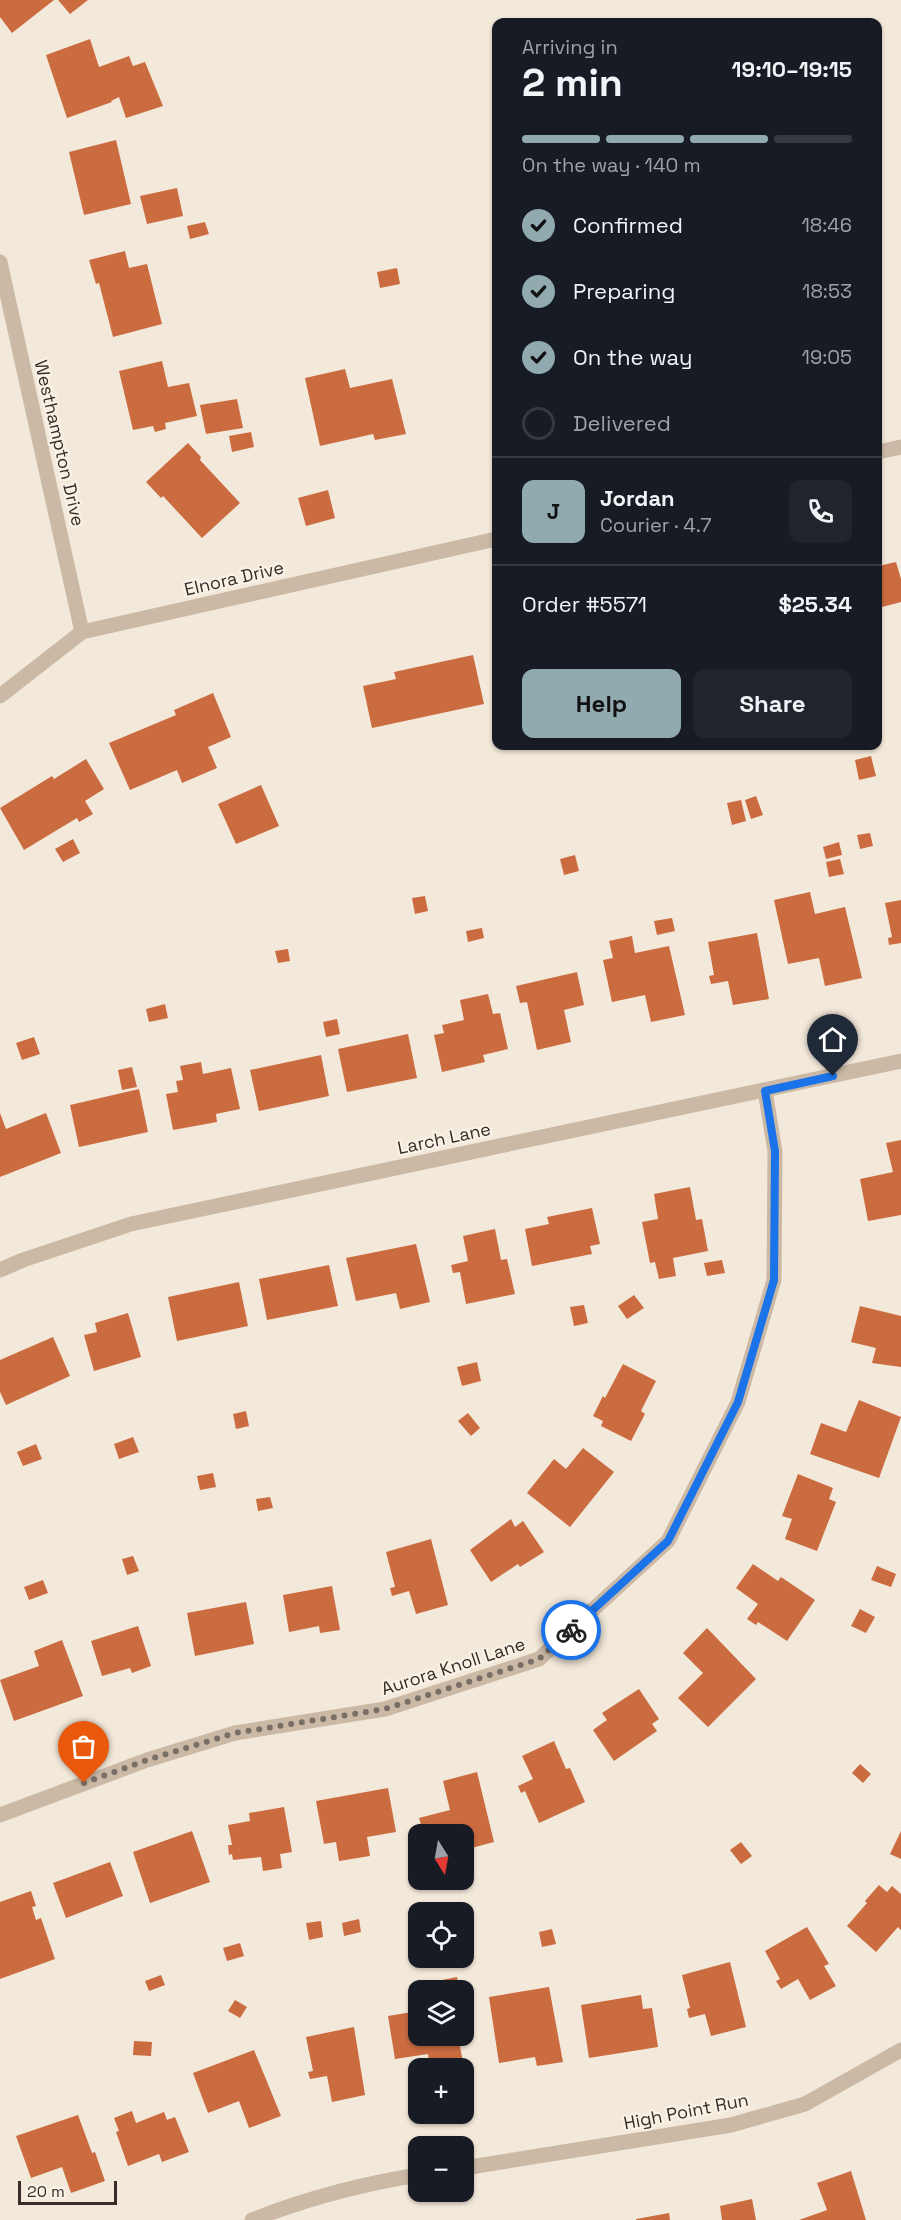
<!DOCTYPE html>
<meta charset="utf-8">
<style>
:root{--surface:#171b24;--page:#20242c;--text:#f1f3f6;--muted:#9ea1a6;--line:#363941;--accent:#91aab0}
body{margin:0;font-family:"Space Grotesk",sans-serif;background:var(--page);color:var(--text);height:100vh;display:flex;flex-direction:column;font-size:22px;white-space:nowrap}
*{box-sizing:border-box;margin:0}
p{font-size:20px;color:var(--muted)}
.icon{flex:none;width:33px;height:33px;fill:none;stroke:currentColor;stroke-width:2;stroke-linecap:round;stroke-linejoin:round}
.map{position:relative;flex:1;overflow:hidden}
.details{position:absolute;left:492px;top:18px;width:390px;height:732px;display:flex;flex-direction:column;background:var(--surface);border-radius:12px;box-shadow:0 2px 4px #0004}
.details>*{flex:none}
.needle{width:39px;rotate:169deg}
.tools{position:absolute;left:408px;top:1824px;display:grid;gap:12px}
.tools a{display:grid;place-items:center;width:66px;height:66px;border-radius:12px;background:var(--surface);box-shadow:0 2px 4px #0004;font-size:30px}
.scale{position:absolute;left:18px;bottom:15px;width:99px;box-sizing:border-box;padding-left:6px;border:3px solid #372d27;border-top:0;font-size:16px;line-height:21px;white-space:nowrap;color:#372d27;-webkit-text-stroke:4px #faf2e7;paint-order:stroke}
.pin{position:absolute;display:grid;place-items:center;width:51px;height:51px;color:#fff;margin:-62px -26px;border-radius:50% 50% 50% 0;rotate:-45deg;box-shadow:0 0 6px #0007}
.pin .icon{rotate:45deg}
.courier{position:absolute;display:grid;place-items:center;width:60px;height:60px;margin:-30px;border:4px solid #1a73e8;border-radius:50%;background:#fff;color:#222;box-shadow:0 2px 8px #0007}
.summary em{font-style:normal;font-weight:700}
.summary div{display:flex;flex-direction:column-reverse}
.summary{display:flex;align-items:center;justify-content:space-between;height:102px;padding:0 30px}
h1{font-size:39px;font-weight:700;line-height:45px}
.bar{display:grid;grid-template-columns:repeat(4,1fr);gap:9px 6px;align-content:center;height:72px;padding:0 30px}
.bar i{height:8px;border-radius:4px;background:var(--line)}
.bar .current{background:var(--accent)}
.bar p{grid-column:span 4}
.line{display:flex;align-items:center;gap:15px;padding:0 30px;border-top:2px solid var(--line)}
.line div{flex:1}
.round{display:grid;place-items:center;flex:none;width:63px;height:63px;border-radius:12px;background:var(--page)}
ol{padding:0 30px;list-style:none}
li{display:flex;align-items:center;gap:18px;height:66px}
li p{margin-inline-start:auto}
li .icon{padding:6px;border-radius:50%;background:var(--accent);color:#111;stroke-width:4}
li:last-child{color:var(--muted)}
li i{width:33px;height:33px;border:3px solid var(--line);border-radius:50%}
.primary-button{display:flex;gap:12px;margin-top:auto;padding:12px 30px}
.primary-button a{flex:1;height:69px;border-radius:12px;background:var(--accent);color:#111;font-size:24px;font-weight:700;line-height:69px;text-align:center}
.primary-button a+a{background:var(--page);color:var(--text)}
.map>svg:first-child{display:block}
.building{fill:#cb6b40}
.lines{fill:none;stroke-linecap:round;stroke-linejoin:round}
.minor{stroke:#cbb9a6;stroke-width:15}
.done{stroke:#796f66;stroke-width:6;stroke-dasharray:0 10.8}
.route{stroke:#1a73e8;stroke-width:8}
.labels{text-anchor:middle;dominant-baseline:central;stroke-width:4.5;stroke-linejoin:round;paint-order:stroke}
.street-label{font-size:18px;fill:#372d27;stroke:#faf2e7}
</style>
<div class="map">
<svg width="901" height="2220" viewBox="0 0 901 2220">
<rect width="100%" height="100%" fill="#f3e9da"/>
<!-- building -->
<path class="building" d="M0 0H54L12 33 0 17Z
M58 0H88L70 14Z
M90 39 99 67 129 56 133 66 145 62 163 106 126 118 119 97 111 101 112 102 67 118 46 55Z
M116 140 131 204 84 215 69 152Z
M177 188 183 216 147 224 140 196Z
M205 222 209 234 190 239 187 226Z
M125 251 129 268 147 264 162 324 113 337 99 283 96 284 89 260Z
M397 268 400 284 380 288 377 272Z
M162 361 168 387 189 383 197 416 165 423 166 429 155 432 153 426 133 430 119 371Z
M345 369 350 388 392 379 406 434 375 440 373 434 320 446 305 378Z
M237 399 243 428 206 434 200 405Z
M251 432 254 447 232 452 229 436Z
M188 443 201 457 200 460 240 503 202 538 163 496 161 498 146 482Z
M328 490 335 518 306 526 298 498Z
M896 562 901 579V602L878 608V566Z
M473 655 484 704 372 728 363 686 396 679 394 672Z
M213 693 231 737 208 747 217 768 182 783 177 770 130 790 109 743 176 715 174 710Z
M871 756 876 776 859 780 855 760Z
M86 759 104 789 85 801 93 814 79 822 77 818 24 850 0 808 52 776 54 779Z
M261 785 279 826 236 844 218 804Z
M756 796 763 815 751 819 745 800Z
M741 800 746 821 732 825 727 803Z
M870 833 873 846 860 849 857 835Z
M73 839 80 853 63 862 55 849Z
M839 842 842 855 826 859 823 847Z
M575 855 579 871 564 875 560 859Z
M840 859 844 874 829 877 826 862Z
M810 892 815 914 845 907 862 978 825 986 819 958 788 964 774 900Z
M425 896 428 911 415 914 412 898Z
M901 900V943L889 945 888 938 892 937 885 903Z
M672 918 675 931 657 935 654 921Z
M482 928 484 938 468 942 466 931Z
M757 933 769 999 733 1005 728 981 711 984 709 976 714 975 708 942Z
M632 936 635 953 669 946 685 1015 651 1022 645 995 612 1002 603 960 613 958 609 941Z
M288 949 290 961 278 963 275 951Z
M577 972 584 1005 564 1010 571 1042 537 1050 527 1002 520 1003 516 986Z
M488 994 493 1014 500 1013 508 1049 483 1055 485 1062 442 1072 434 1035 444 1033 442 1025 464 1020 460 1000Z
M165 1004 168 1018 149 1022 146 1009Z
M337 1019 340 1034 326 1037 323 1022Z
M408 1034 417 1078 347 1092 338 1049Z
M34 1037 40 1054 22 1060 16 1043Z
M321 1055 329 1096 259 1111 250 1070Z
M201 1062 203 1074 231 1068 240 1109 216 1114 217 1122 173 1130 166 1094 178 1092 176 1081 183 1080 180 1066Z
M132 1067 137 1087 122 1090 118 1070Z
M139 1089 148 1132 79 1147 70 1105Z
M0 1113 6 1129 46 1113 61 1153 0 1177Z
M901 1140V1215L868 1221 860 1179 893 1172 886 1143Z
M690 1187 696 1220 702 1219 708 1251 673 1258 676 1276 659 1279 655 1262 650 1263 642 1222 658 1219 654 1194Z
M592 1208 600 1244 590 1246 592 1254 532 1266 525 1229 549 1224 547 1217Z
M495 1229 501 1260 507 1259 515 1294 466 1304 460 1272 453 1273 451 1265 468 1261 463 1236Z
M416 1244 430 1302 400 1309 396 1293 356 1301 346 1258Z
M722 1260 725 1273 707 1276 704 1263Z
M329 1265 338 1306 267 1320 259 1279Z
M239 1282 248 1326 177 1341 168 1297Z
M634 1295 644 1308 627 1319 618 1306Z
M584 1305 588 1323 574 1326 570 1307Z
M860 1306 901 1316V1367L872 1363 876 1348 851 1342Z
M128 1313 141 1357 94 1371 84 1335 97 1332 95 1323Z
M53 1337 70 1376 6 1405 0 1392V1360Z
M477 1362 481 1381 462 1386 457 1367Z
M623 1364 656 1381 641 1411 645 1414 631 1441 601 1426 603 1421 593 1416 603 1396 605 1398Z
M859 1400 901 1417 879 1478 810 1454 821 1423 846 1432Z
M246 1411 249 1426 236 1429 233 1414Z
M468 1413 480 1428 471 1436 458 1421Z
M133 1437 139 1452 119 1459 114 1444Z
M36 1444 42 1459 23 1466 17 1452Z
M583 1448 614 1472 570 1527 527 1493 554 1459 566 1469Z
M213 1473 216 1487 200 1490 197 1476Z
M798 1474 833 1488 829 1499 836 1502 817 1551 785 1539 792 1519 782 1516Z
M270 1497 273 1508 258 1511 256 1499Z
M511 1519 515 1527 523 1521 544 1552 520 1567 518 1564 491 1582 470 1550Z
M431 1539 448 1605 416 1614 409 1591 392 1596 390 1588 395 1587 386 1552Z
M133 1556 139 1571 127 1575 122 1559Z
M753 1564 778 1581 781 1577 815 1600 787 1641 758 1622 756 1625 747 1619 758 1604 736 1588Z
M877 1566 896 1574 891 1587 871 1580Z
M43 1580 48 1593 29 1600 24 1587Z
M332 1586 340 1630 320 1633 319 1626 289 1632 283 1595Z
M246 1602 254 1644 195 1656 187 1613Z
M860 1609 875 1617 866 1633 851 1626Z
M138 1626 151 1666 132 1673 130 1668 102 1676 91 1641Z
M707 1628 756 1679 708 1727 678 1698 703 1673 683 1653Z
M62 1640 83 1696 14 1721 0 1680 39 1666 34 1651Z
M639 1689 659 1719 652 1724 657 1731 614 1761 593 1730 607 1720 602 1713Z
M554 1741 566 1769 570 1768 585 1802 539 1823 525 1791 521 1793 518 1786 533 1779 522 1756Z
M860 1764 871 1774 863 1783 852 1773Z
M477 1772 494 1842 464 1850V1834H424L419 1818 450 1810 443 1781Z
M388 1788 396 1832 367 1837 370 1856 339 1861 336 1842 324 1844 316 1801Z
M284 1807 292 1852 280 1854 282 1868 263 1871 261 1857 233 1860 232 1854 229 1855 228 1845H232L228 1825 250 1821 249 1813Z
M192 1831 210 1882 150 1903 133 1852Z
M901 1831V1859L890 1854Z
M741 1842 752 1856 741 1864 730 1850Z
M110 1862 123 1896 66 1918 53 1883Z
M879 1885 887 1892 892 1886 901 1894V1930L898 1927 876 1952 847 1926 867 1903 865 1901Z
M31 1891 36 1906 32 1907 36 1920 41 1918 55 1959 0 1979V1902Z
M359 1919 361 1932 344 1936 342 1923Z
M321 1921 323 1937 309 1940 306 1923Z
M807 1927 829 1964 824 1966 836 1986 810 2000 798 1979 781 1989 776 1981 780 1979 765 1951Z
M552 1929 556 1944 542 1947 539 1932Z
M240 1943 244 1956 227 1961 223 1948Z
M730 1962 746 2027 711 2036 705 2014 689 2018 687 2009 690 2008 682 1975Z
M161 1975 165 1985 149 1991 145 1981Z
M457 1977 459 1989 444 1990 442 1980Z
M549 1987 563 2062 537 2066 535 2057 499 2063 489 1997Z
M641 1995 643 2009 652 2008 658 2047 589 2058 581 2005Z
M235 2000 247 2007 240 2018 228 2011Z
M418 2011V2036H458L466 2078H464V2068H430L428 2054 395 2059 388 2016Z
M354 2027 365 2095 332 2102 327 2076 310 2079 308 2072 313 2071 306 2037Z
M134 2041 152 2042 151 2056 133 2055Z
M254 2050 281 2116 249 2128 239 2101 208 2113 193 2073Z
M132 2111 136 2123 164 2112 167 2120 175 2117 189 2152 162 2162 159 2154 128 2166 116 2132 119 2131 114 2118Z
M78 2115 92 2153 95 2152 105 2181 71 2193 62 2167 31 2178 16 2136Z
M851 2171 866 2220H799L827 2210 817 2183Z
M752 2199 756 2220H722L720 2206Z
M669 2213 670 2220H636V2219Z"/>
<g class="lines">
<!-- minor -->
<path class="minor" d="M0 262 82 632
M878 452 901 447
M0 696 82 632 496 539
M0 1270 23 1260 131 1224 901 1061
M0 1815 147 1760 235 1733 385 1709 539 1659 668 1541 738 1402 774 1280 775 1151 765 1091
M464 2168 731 2125 805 2104 901 2050
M252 2220C305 2199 362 2184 418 2175"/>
</g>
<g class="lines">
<!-- done -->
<path class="done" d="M84 1783 147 1760 235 1733 385 1709 539 1659 571 1630"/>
<!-- route -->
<path class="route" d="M571 1630 668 1541 738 1402 774 1280 775 1151 765 1091 833 1076"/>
</g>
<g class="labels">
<!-- street labels -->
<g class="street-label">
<text transform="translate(60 443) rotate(77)">Westhampton Drive</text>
<text transform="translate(234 578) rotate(-13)">Elnora Drive</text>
<text transform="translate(444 1138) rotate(-12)">Larch Lane</text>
<text transform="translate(453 1666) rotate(-18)">Aurora Knoll Lane</text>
<text transform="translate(686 2111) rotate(-11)">High Point Run</text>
</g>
</g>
</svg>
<div class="tools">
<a><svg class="needle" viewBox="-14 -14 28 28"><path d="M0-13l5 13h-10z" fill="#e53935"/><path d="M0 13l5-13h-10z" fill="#9ea1a6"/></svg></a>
<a><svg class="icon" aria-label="locate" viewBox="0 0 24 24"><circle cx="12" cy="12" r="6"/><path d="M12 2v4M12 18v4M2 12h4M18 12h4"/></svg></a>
<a><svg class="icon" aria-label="layers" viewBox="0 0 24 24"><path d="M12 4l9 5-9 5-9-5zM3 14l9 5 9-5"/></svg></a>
<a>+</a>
<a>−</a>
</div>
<div class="scale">20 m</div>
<div class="pin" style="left:84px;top:1783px;background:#ea580c"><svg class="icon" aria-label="bag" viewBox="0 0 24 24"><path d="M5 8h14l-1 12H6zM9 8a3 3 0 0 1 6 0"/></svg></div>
<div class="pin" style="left:833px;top:1076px;background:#1f2937"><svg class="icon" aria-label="home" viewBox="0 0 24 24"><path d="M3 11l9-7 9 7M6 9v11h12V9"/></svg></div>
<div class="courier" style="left:571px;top:1630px"><svg class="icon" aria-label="bike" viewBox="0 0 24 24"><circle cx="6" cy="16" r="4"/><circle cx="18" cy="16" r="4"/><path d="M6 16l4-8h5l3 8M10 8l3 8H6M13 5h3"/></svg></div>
<section class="details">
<div class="summary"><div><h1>2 min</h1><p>Arriving in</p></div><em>19:10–19:15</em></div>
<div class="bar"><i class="current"></i><i class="current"></i><i class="current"></i><i></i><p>On the way · 140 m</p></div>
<ol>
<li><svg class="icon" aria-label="check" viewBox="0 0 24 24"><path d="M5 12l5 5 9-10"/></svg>Confirmed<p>18:46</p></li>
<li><svg class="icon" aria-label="check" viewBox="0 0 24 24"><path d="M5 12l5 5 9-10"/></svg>Preparing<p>18:53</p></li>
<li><svg class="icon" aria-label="check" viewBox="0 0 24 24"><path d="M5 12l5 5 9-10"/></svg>On the way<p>19:05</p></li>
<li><i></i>Delivered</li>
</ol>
<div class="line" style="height:108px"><b class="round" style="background:var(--accent);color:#111">J</b><div><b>Jordan</b><p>Courier · 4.7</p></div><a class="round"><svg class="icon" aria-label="phone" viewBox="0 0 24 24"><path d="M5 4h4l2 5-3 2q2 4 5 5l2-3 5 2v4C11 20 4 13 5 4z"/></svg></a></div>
<div class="line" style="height:78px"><div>Order #5571</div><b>$25.34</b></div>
<div class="primary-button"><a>Help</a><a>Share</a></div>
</section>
</div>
